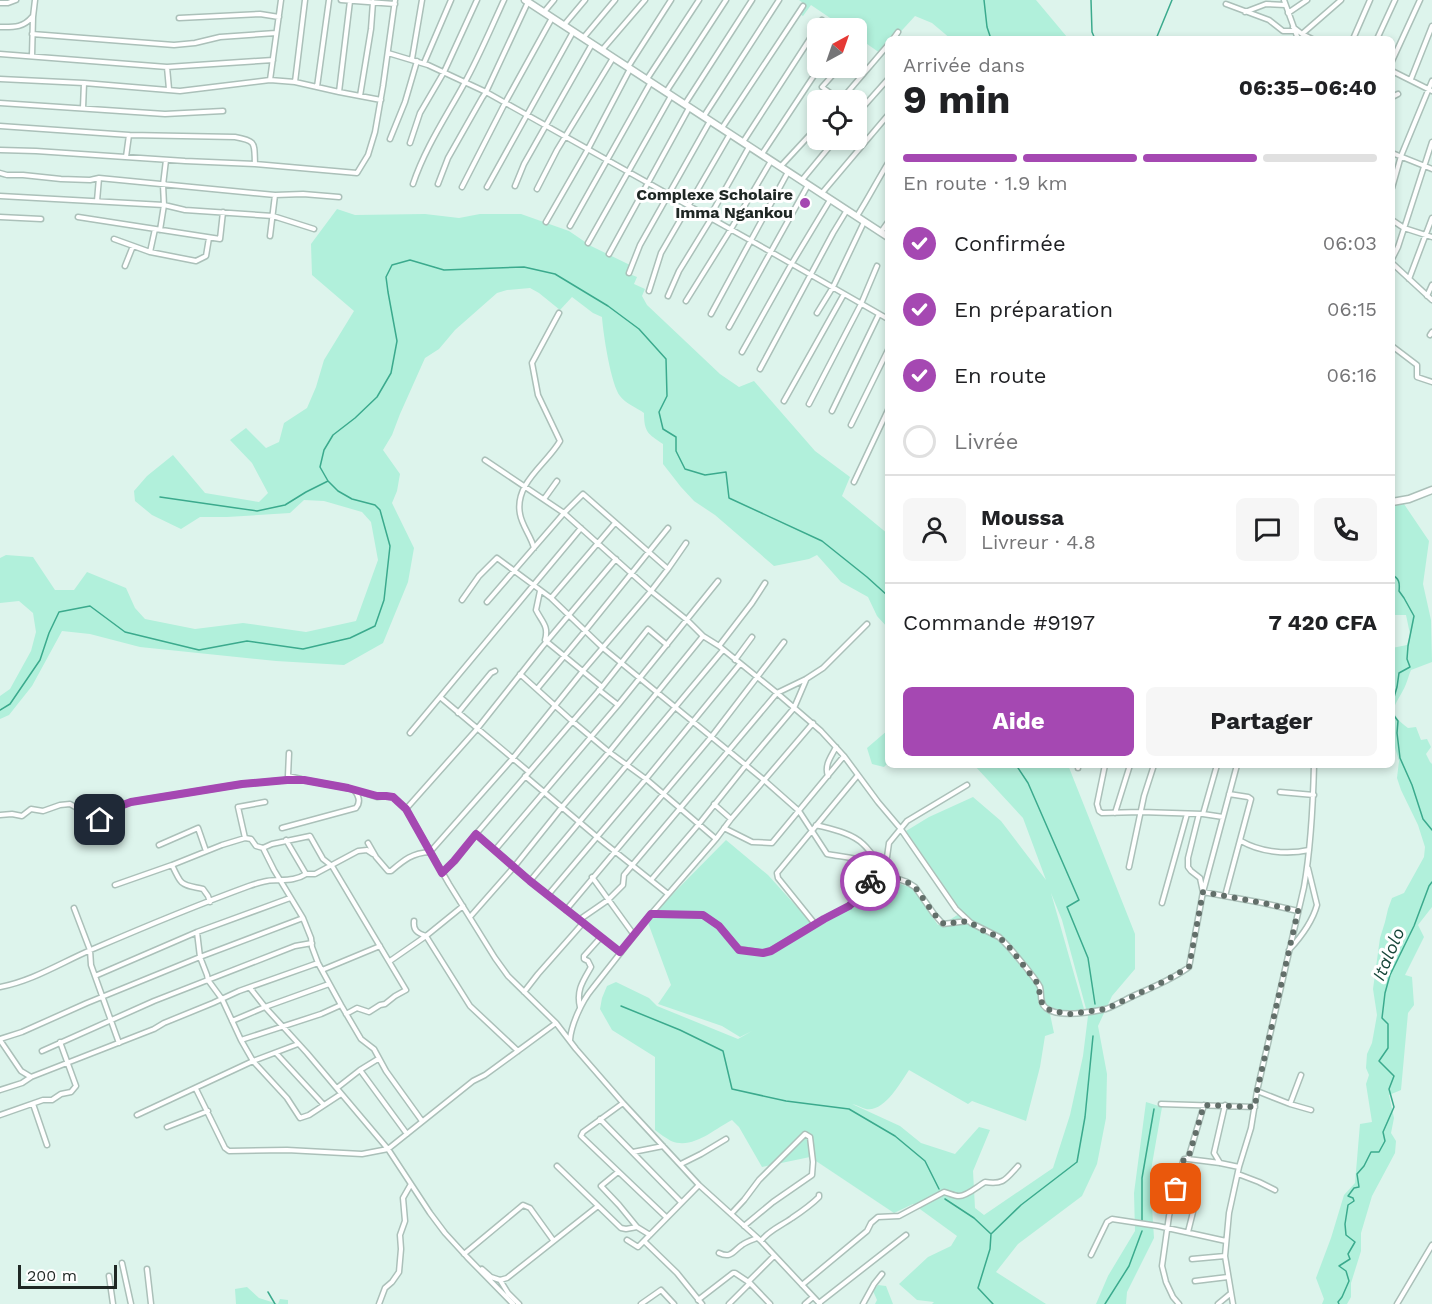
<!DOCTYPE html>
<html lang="fr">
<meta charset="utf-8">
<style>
:root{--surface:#fff;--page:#f6f6f6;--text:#202124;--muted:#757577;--line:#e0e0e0;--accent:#a548b2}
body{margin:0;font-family:"Work Sans",sans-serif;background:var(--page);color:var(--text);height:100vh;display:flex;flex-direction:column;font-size:22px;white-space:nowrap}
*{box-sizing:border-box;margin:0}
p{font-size:20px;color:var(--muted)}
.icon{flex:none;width:33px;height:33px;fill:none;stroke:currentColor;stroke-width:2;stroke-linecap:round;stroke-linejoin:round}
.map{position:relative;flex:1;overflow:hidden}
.sheet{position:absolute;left:885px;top:36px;width:510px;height:732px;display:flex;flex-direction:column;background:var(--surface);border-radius:9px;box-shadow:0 3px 9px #0003}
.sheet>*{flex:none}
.needle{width:39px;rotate:40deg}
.fabs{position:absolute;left:807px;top:18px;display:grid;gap:12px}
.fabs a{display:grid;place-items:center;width:60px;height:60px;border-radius:9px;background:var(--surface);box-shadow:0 3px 9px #0003;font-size:30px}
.scale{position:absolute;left:18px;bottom:15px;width:99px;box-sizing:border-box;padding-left:6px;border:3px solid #1f2724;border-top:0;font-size:16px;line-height:21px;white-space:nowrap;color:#1f2724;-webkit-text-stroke:4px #fff;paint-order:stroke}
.pin{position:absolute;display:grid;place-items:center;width:51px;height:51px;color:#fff;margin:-26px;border-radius:12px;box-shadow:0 3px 9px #0006}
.courier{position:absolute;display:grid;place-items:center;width:60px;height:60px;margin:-30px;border:4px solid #a548b2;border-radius:50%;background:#fff;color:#222;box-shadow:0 2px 8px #0007}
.head em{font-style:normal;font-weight:700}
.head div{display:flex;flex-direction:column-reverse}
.head{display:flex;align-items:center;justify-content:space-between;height:102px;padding:0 18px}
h1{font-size:39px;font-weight:700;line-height:45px}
.bar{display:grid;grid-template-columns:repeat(4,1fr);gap:9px 6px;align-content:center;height:72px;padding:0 18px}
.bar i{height:8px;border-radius:4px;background:var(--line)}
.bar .active{background:var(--accent)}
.bar p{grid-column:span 4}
.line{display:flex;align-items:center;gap:15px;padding:0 18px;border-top:2px solid var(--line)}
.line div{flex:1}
.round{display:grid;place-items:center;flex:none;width:63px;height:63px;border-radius:9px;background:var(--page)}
ol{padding:0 18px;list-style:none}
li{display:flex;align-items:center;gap:18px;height:66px}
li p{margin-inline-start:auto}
li .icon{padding:6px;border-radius:50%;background:var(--accent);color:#fff;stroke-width:4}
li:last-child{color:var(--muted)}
li i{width:33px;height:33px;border:3px solid var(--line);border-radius:50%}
.cta{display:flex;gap:12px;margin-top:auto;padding:12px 18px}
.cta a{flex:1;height:69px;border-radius:9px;background:var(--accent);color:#fff;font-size:24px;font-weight:700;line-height:69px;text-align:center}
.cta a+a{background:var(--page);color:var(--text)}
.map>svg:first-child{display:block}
.green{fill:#b1f0db;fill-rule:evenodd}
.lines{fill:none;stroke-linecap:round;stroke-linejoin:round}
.stream{stroke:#3baa8d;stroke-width:1.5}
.minor-casing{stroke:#abc0b9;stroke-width:7}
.highway-casing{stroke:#abc0b9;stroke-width:9}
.minor{stroke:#fff;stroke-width:4}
.highway{stroke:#fff;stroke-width:6}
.done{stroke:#626f6a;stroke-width:6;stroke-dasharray:0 10.8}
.route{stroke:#a548b2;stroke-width:8}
.poi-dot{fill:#a548b2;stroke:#fff;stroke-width:2}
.labels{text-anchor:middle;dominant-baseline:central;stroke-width:6;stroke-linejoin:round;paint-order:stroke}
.poi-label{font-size:16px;font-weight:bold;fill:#1f2724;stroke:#fff;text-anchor:end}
.water-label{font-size:18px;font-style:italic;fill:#18473a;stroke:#fff}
</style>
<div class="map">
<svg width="1432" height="1304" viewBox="0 0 1432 1304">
<rect width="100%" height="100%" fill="#ddf4ec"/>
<!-- green -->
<path class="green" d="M799 0H1036L1067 37 1065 39H951L932 23 915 16 894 39H888V45L880 53 857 37 856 28H845L811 5 803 16 798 13 803 3Z
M337 209 355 215 425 214 459 218 480 214H521L569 231 591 246 630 265 627 273 637 277 634 284 645 289 642 296 647 305 720 374 739 387 754 381 815 451 850 477 842 496 888 534V628L877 616 868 597 841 582 817 555 809 559 774 566 715 515 694 501 681 487 663 464V444C648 434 644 432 644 413 637 408 625 403 620 396 611 385 603 333 602 317L593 313 572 297 560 310 539 293 530 288 507 290 497 293 455 330 439 349 425 358 400 414 392 435 383 450 400 474 397 491 392 503 414 548 408 582 383 643 344 665 276 661 140 647 90 634 62 631 32 686 9 715 0 719V696L10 689 31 651 36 632 33 613 19 601 0 603V558L6 555 33 557 55 590H74L87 572 126 588 135 608 145 619 195 629 243 623 306 632 356 621 378 560 371 522 362 512 324 501 304 500 290 513 227 517H200L181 529 152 515 135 501 134 491 147 476 173 455 205 493 259 502 268 493 252 463 230 440 246 428 266 448 279 442 284 423 307 408 316 387 324 360 354 311 312 275 311 244Z
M1404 504 1429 541 1423 584 1431 620 1432 662 1411 670C1409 674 1408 679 1406 684 1398 704 1383 710 1408 728L1416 727 1421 740 1427 739 1431 747 1426 754 1430 762 1432 764V907L1418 925 1424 937 1405 975 1412 977 1414 1005 1408 1013 1401 1090 1389 1095 1394 1118 1391 1133 1396 1141 1395 1153 1372 1196 1361 1233V1251L1351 1283V1297L1347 1304H1322L1324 1299 1316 1278 1331 1238 1344 1195 1355 1183 1360 1124 1372 1122 1366 1084 1369 1075 1366 1068 1367 1054 1372 1043 1377 1015 1373 989 1380 938 1385 922 1388 909 1392 898 1404 893 1424 857 1425 847 1418 825 1401 790 1397 778 1399 761 1392 738V648L1407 645 1410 634 1406 615H1392V505Z
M888 730V763L884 767 872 764 867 748Z
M974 765H1068L1135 934V969L1112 996 1098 1026 1107 1074 1106 1118 1097 1164 1082 1196 1018 1244 996 1272 1046 1304H932L934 1302 917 1300 899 1284 928 1257 951 1246 957 1236 913 1204 894 1213 810 1157 762 1167 739 1127 732 1120C714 1129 693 1150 671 1141 666 1138 660 1134 655 1130V1057L612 1030 600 1009 602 998 607 986 616 982 649 998 657 1006 738 1039 752 1031 740 1037 722 1026 658 1004 671 985 647 920 726 840 768 875 816 928 853 907 867 885 883 878 912 888 938 925 948 921 962 912 906 831 929 817 973 797 1001 821 1046 880 1023 818ZM1051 893 1062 920 1088 1016 1083 1056 1070 1115 1053 1168 984 1215 975 1208 973 1171 990 1130 979 1127 955 1154 921 1143 900 1126 852 1104C857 1105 862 1108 866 1109 885 1112 900 1083 909 1070L968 1104 972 1101 1026 1121 1040 1067 1045 1036 1054 1033 1050 1014 1084 1009Z
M1146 1102 1162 1107 1150 1176 1154 1238 1127 1292 1126 1304H1096L1108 1276 1135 1231 1134 1193Z
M878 1285 886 1286 893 1304H875L877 1300 873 1291Z
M247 1287 259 1298 278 1304 280 1299 288 1300V1304H236L235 1289Z"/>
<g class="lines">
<!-- stream -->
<path class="stream" d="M984 0 987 27 991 39
M1091 0 1092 32 1095 39
M1156 39 1172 0
M160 497 257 511 285 505 306 492 328 481
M1392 575C1399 578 1400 583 1399 591L1404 598 1414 616 1408 646 1407 659 1410 667 1399 673 1397 687 1392 704
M0 710 10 704 40 660 49 633 59 612 90 606 125 632 199 650 247 641 303 649 350 638 375 626 384 600 390 546 380 510 375 505 352 499 338 491 328 481 320 467 324 450 333 435 355 418 377 397 391 373 397 341 388 292 386 277 392 265 410 260 444 270 524 267 555 274 608 306 639 329 666 359 667 396 659 412 663 429 676 437V451L685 469 705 475 726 472 729 498 822 541 867 577 888 596
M1392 713 1398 721 1397 733 1400 758 1412 785 1423 819 1432 830
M1016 765 1028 783 1079 900 1067 907 1088 958 1095 1004
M621 1006 680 1030 723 1051 732 1089 786 1101 849 1109 895 1136 925 1161 939 1189
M945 1199 974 1218 991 1234 990 1249 978 1288 993 1304
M1142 1221V1178L1154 1109
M991 1234 1021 1205 1077 1162 1085 1117 1093 1036
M268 1292 275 1304
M1105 1304 1129 1266 1142 1231
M1339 1304 1338 1302 1342 1297 1349 1281 1346 1271 1339 1266 1350 1259 1348 1254 1355 1242 1346 1235 1345 1224 1348 1205 1354 1201 1353 1198 1348 1196 1354 1188 1359 1187 1357 1174 1364 1166 1371 1152H1379L1385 1141 1383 1132 1394 1107 1389 1089 1394 1076 1379 1061 1388 1048V1024L1382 1018 1385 993 1390 975 1414 926 1429 886 1432 882"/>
<!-- minor casing -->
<g class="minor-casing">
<path id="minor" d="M341 0 395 4
M1284 0 1298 39
M0 3H8L16 0
M1226 4 1269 20 1283 31H1295
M544 12 554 0
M1245 12 1266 4 1285 5
M1288 13 1307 0
M179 18 260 14 279 17
M564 25 585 0
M0 27C13 27 23 28 32 17
M1293 27 1302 34 1312 39
M32 34 174 45 195 43 220 37 276 33
M1302 34 1341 0
M584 37 615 0
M893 39 898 32
M1353 39 1370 0
M1377 39 1395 0
M856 48 860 44
M602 50 645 0
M388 53 428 65 486 92 771 252 888 319
M0 54 167 67 273 60
M32 56 33 17 35 0
M412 59 422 0
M1392 61 1420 0
M424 63 451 0
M167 67 169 89
M628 67 671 0
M839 68 822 87 840 100
M1392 71 1432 91
M0 79 84 83 180 91 270 80 295 82 339 92 381 100
M647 79 699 0
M1411 79 1432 26
M270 80 281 0
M295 82 305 0
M317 87 329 0
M339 92 350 1
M666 92 726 0
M360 96 371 29 373 2
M1392 97 1398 94
M841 100 888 45
M0 103 165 114 223 111
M685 104 752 0
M83 108 84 83
M856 115 888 79
M704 116 779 0
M0 126 129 135 235 137C257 141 254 143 255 164
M722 128 803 6
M390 139 405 102 417 61
M743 142 822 20
M410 143 420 113 444 72 477 0
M0 150 36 151 185 161 255 164 357 173 368 155 375 132 383 86 395 0
M1392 153 1432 169
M762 154 819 68
M126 157 129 135
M781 166 818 126
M0 173 7 175H23L61 179 90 180 99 178 275 195 303 194 339 197
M802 180 835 140
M413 184C425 148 446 117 464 84 479 57 491 28 504 0
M438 184 448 158 482 98 486 92 528 2
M515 186 524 164 592 44
M462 187 505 103 552 18
M487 187 573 32
M1392 188 1401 156 1432 81
M537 189 557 150 613 58
M822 193 888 115
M0 196 164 205 185 210 273 216 314 229
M97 201 99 178
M857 216C868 199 877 181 888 163
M0 217 41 219
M78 217 220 239 223 212
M709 218 749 147
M1392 220 1404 228 1432 237
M546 222 588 149 630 69
M570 226 651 82
M160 230 164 205 163 185 166 160
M881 232 888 222
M270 236 275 195
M114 239 150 252 196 261 206 256 209 238
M588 243 671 96
M150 252 155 229
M609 254 689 108
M1392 259 1398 247 1432 142
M1392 263 1432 300
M125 266 133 246
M629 273 640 245 710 121
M1409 279 1432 218
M649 291 661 253 730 134
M668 296 679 271 711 219
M1427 296 1432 285
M686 301 731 229 771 161
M817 313 833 287 864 222
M711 314 788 172
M729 327 808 185
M1430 335 1432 332
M1392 346 1417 365V377L1432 382
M742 352 792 263 830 200
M760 369 833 233 847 210
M784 401 844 294
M809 404 861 304 877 266
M832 411 879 314
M851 425 888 350
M485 460 564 513 651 591 687 620 703 636 719 646 777 693 821 731 844 756 878 802 900 828 956 909 971 923 999 937 1005 943C1011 949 1037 980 1040 987 1042 994 1039 1003 1046 1008 1058 1018 1092 1012 1106 1009 1114 1006 1123 1001 1131 997 1150 988 1172 980 1189 967L1203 892 1237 765
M854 482 888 410
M544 499 557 481
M534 548C531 536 522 526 520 514 514 483 547 464 560 441L538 395 532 363 559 313
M540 591 536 610C542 622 549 626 545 640
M551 598 615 523
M462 600 479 576 497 558 551 598 603 648 764 780 799 811 827 854C846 858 880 859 890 876L907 882 915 887 934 914 943 924 968 921
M487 602 564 513 583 494 668 569
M546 641 602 687
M719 646 752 603 765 583
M735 660 752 637
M520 674 572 721 609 752 646 779 716 839
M537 689 585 631 668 528
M599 690 618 705
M440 697 529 772
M458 713 491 673 495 671
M410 733 581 528
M289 753 288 776 301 779
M1105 765 1097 804 1099 811 1102 813 1141 812 1203 814 1223 817
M1078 768V765
M525 776 597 837 668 894
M828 776C824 765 831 757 836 747
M1280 792 1314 795
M714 804 731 819
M406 809 477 729 542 647 616 559
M1115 813 1130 765
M1199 814 1188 858V867L1191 871 1200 878 1203 892 1263 903 1298 911
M1203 814 1217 765
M0 815 12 814 22 816 31 809 43 811 60 805 70 804 77 808 90 821
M78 824 98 821 112 809 131 802 242 784 287 780H304L348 788 377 797 386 796 393 797 406 809 449 884 495 958 508 976 556 1023 576 1049 623 1103 699 1185 761 1241 820 1304
M816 825C831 829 852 833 863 844 870 850 872 857 881 861L887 857 889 843 907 821 967 785
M282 828 356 808C361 802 359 796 354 790
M724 828 752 842 772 843 844 756
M476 834 602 687 648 629 667 645
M245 838 238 807 265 802
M286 840 306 874H315L358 851 367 850 373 854
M1241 841C1260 852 1287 855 1309 850
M368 843 376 857 388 871H391C404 860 412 853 430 852L513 758 582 672 651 591 668 569 686 543
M159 845 198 828 206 851
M263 848 272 844 310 836 323 859 332 866 406 990 395 996 385 1004 380 1005 369 1012 357 1008 346 1014
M495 850 618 705 718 581
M172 865C182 887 181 884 203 889L208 896 210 902
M1129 867 1144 796 1154 765
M442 873 455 861 476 834 530 881 620 952
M592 877 634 935
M651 880 699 824 746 765 794 708 806 680
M530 881 723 650
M115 885 172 865 222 845 245 838 251 839 256 846 263 848 274 870 303 918 311 938 312 947 318 963 341 1005 361 1039 374 1049 386 1071 422 1121
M548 895 646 779 740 664
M1225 896 1251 799 1248 797 1229 794
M1162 903 1187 814
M74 908 90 950 91 965 119 1043
M566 910 712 736 784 642
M651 914 703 915 719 926 739 949 763 953 770 951 824 919 849 906 853 903 867 882 889 873
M470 917 514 867 562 807 609 752 703 636
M579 920 608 900 623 885 624 875 777 693 806 679 823 668 867 624
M414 921C413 930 417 933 426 936L470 1006 518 1051
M815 924 778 878 777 873 858 775
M197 932 200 957 207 975 208 980 222 999 241 1040 253 1061 287 1098 300 1118 309 1115 341 1094
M1289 950C1301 937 1312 923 1317 905L1308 868
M390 961 426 936 463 906
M322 970 380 946
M95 976 197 932 290 898
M0 987C33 981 62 962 93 949 144 927 197 905 249 886 255 884 261 882 267 881 281 879 294 882 306 874
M250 988 265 1007 307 1053 388 1149 430 1213 445 1233 467 1257 513 1304
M524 992 538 974 583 923
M580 1007C576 990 583 981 591 967L588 961 584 959V956L601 937
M232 1021 265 1007 329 984
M0 1039 22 1032 87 1003 200 957 303 918
M0 1040 21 1071 31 1077
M241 1040 321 1014 341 1005
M570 1040C571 1025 582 1001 592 989L651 914 716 839 731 819 813 723
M42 1051 154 1001 295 946 312 943
M276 1053 323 1104
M360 1070 407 1134
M337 1088 360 1070 378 1059
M196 1089 225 1148 229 1151 287 1150 362 1154 388 1149 473 1081 485 1075 556 1023
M0 1090 22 1083 31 1077 154 1029 164 1023 213 1003 239 991 318 963
M1257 1091 1290 1104 1311 1110
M623 1103 583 1132 581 1136 666 1217
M33 1104 47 1145
M1161 1104 1255 1107
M1290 1104 1301 1075
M0 1115 43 1100H52L61 1094 71 1092 76 1086 60 1042
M137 1115 253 1061 298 1044
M600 1119 681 1202
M167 1127 208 1111
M633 1152 663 1146
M1188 1159 1220 1163 1239 1167
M1220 1163 1214 1153 1225 1105
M681 1164 701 1154 726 1139
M557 1166 621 1228 626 1229 637 1227 650 1235
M618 1172 601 1186 619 1205 637 1227
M1238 1174 1259 1182 1275 1190
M731 1214 744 1200 759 1180 805 1134 810 1137 813 1162 812 1175 773 1202 744 1226
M1188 1232 1197 1196
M627 1240 638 1247 699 1185
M644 1241 677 1273 702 1304
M761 1241C769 1230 781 1226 792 1218 801 1212 811 1205 819 1197V1195
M719 1253C731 1259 733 1251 742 1245 746 1242 752 1240 757 1238
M464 1254 523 1205 530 1208 553 1240
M1091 1255 1107 1222 1112 1219 1158 1226 1226 1241
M1192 1259 1225 1256
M122 1263 131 1304
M147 1269 151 1304
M482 1269 491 1277 500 1280 508 1293 519 1304
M109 1276 113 1304
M500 1280 507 1278 598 1206
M1195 1281 1228 1277
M748 1282 774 1256
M802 1285 867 1231 871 1223 878 1217 899 1216 944 1192C949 1193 954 1196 959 1196 967 1196 978 1186 985 1182 1004 1185 1006 1179 1018 1166
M698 1300 733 1273H735L750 1283 770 1304
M819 1303 906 1235
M379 1304 385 1288 392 1282 399 1272 401 1249 400 1235 405 1221 403 1198 411 1184
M641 1304 661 1290 674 1304
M729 1304 750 1283
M805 1304 813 1297
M863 1304 874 1284 882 1274
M1179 1304 1173 1297 1166 1282 1162 1266 1169 1216 1183 1161 1184 1159H1188L1204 1105
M1218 1304 1230 1294
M1233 1304 1225 1256 1229 1213 1239 1167 1251 1128 1257 1091 1304 887C1311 847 1313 806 1314 765
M1397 1304 1432 1245"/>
</g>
<!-- highway casing -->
<g class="highway-casing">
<path id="highway" d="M525 0 888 237
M1392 502 1409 499 1432 490"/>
</g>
<!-- minor -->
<use href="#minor" class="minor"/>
<!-- highway -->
<use href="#highway" class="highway"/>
</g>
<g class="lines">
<!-- done -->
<path class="done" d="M870 881 889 873 890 876 907 882 915 887 934 914 944 924 968 921 984 931 999 937 1010 948 1038 984 1041 1001 1044 1006 1051 1011 1070 1014 1106 1009 1163 982 1189 967 1203 892 1263 903 1298 911 1257 1091 1255 1107 1204 1105 1188 1159H1185L1183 1161 1176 1189"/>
<!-- route -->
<path class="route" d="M100 820 112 809 131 802 242 784 287 780H304L348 788 377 796H386L393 797 406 809 442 873 454 861 476 834 530 881 620 952 651 914H656L703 915 719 926 739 950 763 953 771 951 824 919 849 906C858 899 860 887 870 881"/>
</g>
<!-- markers -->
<circle class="poi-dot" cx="805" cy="203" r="6"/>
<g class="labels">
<!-- poi labels -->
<g class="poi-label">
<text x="793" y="194">Complexe Scholaire<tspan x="793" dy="18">Imma Ngankou</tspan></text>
</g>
<!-- water labels -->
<g class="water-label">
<text transform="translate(1388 954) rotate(-67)">Italolo</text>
</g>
</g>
</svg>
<div class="fabs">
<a><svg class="needle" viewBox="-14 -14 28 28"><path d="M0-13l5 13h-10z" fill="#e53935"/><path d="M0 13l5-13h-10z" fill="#757577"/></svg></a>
<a><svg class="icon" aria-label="locate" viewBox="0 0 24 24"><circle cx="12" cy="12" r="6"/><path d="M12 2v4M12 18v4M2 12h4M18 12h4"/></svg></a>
</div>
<div class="scale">200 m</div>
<div class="pin" style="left:1176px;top:1189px;background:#ea580c"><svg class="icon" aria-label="bag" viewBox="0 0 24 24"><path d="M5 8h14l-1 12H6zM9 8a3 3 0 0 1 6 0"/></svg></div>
<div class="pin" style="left:100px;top:820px;background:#1f2937"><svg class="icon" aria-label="home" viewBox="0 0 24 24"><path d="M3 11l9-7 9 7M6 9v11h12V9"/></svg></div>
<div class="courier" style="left:870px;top:881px"><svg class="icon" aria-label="bike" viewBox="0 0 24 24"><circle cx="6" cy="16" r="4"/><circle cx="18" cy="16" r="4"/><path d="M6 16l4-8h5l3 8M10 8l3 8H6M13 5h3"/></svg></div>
<section class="sheet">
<div class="head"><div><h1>9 min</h1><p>Arrivée dans</p></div><em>06:35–06:40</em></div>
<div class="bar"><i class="active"></i><i class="active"></i><i class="active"></i><i></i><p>En route · 1.9 km</p></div>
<ol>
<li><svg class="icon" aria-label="check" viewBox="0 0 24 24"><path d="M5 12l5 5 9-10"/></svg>Confirmée<p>06:03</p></li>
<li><svg class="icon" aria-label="check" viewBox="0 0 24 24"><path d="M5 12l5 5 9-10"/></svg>En préparation<p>06:15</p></li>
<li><svg class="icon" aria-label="check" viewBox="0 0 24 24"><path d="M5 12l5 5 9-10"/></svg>En route<p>06:16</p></li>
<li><i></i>Livrée</li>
</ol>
<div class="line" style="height:108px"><a class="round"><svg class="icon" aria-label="person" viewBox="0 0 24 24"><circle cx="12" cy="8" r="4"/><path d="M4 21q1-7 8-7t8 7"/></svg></a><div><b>Moussa</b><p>Livreur · 4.8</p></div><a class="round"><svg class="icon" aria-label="chat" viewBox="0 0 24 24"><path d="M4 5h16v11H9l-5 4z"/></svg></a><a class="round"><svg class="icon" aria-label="phone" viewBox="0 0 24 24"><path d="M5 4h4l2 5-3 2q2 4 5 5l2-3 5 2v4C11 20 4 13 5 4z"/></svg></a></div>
<div class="line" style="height:78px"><div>Commande #9197</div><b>7 420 CFA</b></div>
<div class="cta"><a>Aide</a><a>Partager</a></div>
</section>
</div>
